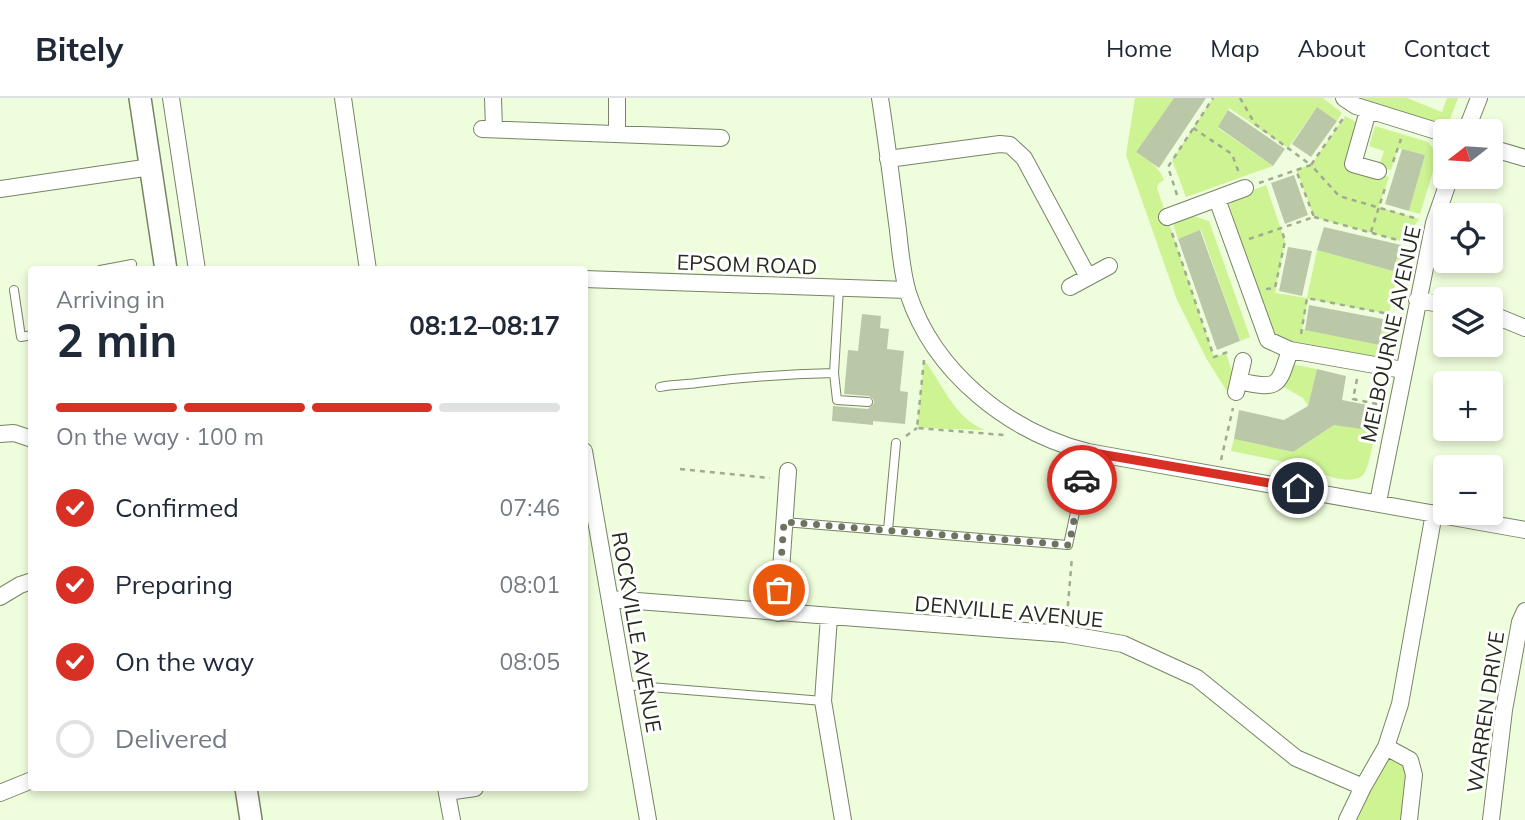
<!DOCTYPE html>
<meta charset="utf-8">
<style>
:root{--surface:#fff;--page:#f6f6f7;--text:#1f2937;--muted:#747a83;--line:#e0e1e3;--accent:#d93025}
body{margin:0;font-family:Mulish,sans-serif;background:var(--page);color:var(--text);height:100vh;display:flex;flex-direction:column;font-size:26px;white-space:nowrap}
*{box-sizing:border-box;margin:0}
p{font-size:23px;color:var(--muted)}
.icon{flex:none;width:38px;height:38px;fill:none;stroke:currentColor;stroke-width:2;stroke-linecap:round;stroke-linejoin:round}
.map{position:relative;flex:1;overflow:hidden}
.sheet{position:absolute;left:28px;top:168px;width:560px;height:525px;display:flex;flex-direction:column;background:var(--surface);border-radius:7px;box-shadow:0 4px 10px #0003}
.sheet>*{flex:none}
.needle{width:46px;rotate:253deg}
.controls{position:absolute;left:1433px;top:21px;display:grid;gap:14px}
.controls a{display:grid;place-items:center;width:70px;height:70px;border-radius:7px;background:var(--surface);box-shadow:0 4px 10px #0003;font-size:35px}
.pin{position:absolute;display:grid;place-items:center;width:60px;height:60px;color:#fff;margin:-30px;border:4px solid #fff;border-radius:50%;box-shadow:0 2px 7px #0007}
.courier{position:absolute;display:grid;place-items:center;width:70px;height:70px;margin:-35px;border:5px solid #d93025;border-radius:50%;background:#fff;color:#222;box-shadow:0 2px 9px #0007}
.summary em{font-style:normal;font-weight:700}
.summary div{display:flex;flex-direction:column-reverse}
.summary{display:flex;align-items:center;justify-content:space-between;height:119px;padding:0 28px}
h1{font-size:46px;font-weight:700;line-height:52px}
.bar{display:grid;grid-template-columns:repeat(4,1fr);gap:10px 7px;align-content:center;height:84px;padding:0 28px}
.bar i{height:9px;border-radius:5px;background:var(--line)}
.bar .active{background:var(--accent)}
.bar p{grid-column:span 4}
ol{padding:0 28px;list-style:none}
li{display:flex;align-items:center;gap:21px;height:77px}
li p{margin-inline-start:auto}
li .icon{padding:7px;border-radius:50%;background:var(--accent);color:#fff;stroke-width:4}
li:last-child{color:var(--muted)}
li i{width:38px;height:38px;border:4px solid var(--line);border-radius:50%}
header{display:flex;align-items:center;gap:42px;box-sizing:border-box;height:98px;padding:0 35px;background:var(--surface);border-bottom:2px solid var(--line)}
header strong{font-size:33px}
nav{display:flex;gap:38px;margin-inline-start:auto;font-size:24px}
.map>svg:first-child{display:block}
.green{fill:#cdf393}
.building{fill:#bac8a8}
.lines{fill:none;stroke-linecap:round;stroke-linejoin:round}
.lane-casing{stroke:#778466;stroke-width:10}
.street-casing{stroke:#778466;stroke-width:18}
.secondary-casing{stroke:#778466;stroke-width:24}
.path{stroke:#a0ab91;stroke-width:2.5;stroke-dasharray:5 5;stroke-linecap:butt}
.lane{stroke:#fff;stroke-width:8}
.street{stroke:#fff;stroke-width:16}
.secondary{stroke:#fff;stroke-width:21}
.done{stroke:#6c7460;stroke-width:7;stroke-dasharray:0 12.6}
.route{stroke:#d93025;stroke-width:9}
.labels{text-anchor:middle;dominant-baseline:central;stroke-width:6;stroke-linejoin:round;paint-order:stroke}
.street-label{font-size:21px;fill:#262b1e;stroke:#fff}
</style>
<header>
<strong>Bitely</strong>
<nav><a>Home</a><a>Map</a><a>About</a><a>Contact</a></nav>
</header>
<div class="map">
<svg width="1525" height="722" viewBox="0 0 1525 722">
<rect width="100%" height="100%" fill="#eefddb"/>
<!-- green -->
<path class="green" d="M1135 0H1174L1136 54C1148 63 1159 68 1164 82L1159 85 1157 90 1214 259 1226 255 1232 274 1228 295 1206 260 1177 202 1126 57Z
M1213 0H1323L1342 15 1337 23 1317 9 1288 50 1229 10 1218 30 1273 68 1186 99 1172 62Z
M1360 0H1407L1442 14 1447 0H1458L1450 21 1438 26Z
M1345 18 1358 25 1344 68 1389 79 1379 109 1419 121 1404 144 1314 119 1296 71 1311 67Z
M1375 28 1428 44 1438 57 1420 116 1409 113 1425 57 1398 50 1391 72 1379 69 1384 53 1369 48Z
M1266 87 1285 143 1275 195 1307 200 1317 152 1393 173 1401 147 1403 148 1389 216 1308 201 1302 231 1379 247 1383 221 1396 224 1392 249 1379 258H1373L1291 244 1273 235 1228 109 1235 99Z
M1193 118 1209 123 1250 239 1240 243 1201 132 1178 141 1173 126Z
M924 262C943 286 954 320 985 332L917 330Z
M1286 265 1317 271 1308 308 1303 300 1277 285Z
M1373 308 1379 310C1376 323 1371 371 1362 378 1349 388 1317 375 1305 368L1231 353 1234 341 1293 354 1334 327Z
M1393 652 1410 662 1409 722H1355L1371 687Z"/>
<!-- building -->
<path class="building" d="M1174 0H1206L1159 70 1136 54Z
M1317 9 1337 23 1311 59 1292 46Z
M1228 12 1285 51 1273 68 1218 29Z
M1402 51 1425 57 1409 113 1385 106Z
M1294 77 1308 117 1285 126 1271 85Z
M1324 129 1401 147 1393 173 1317 152Z
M1200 132 1240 243 1217 252 1178 141Z
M1288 149 1312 153 1302 198 1279 193Z
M1309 207 1383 221 1379 247 1305 232Z
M862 216 881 218 880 230 889 231 887 251 904 253 900 293 908 294 905 326 873 323V327L832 323 833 308 868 311 874 305 873 301 869 298 844 296 848 252 858 253Z
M1317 271 1346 278 1342 302 1373 308 1369 332 1334 327 1293 354 1234 341 1239 312 1284 322 1308 308Z"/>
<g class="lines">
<!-- lane casing -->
<g class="lane-casing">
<path id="lane" d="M100 172 132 166
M839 190 834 275 837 302 868 304
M14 192 21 239 32 237
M660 289C673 286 684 287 697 285 743 279 788 276 834 275
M784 424 1068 447 1088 354
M888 432 896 345
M625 587 823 603"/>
</g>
<!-- street casing -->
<g class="street-casing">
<path id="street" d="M171 0 197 172
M343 0 368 172
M493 0 494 31
M880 0C887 44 892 88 898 132 900 152 902 175 908 195 934 275 1009 334 1088 354L1525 432
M1344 0 1356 8 1446 36
M1368 13 1353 66 1378 73
M482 31 721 40
M1466 33 1479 0
M617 36V0
M1491 50 1525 60
M888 61 1000 46 1010 47 1024 60 1088 179
M0 91 151 69
M1217 101 1268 242 1290 252 1403 272
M1167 119 1245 90
M584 181 907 192
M1070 189 1109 168
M1417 202 1446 207
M1491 216 1525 230
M1239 283C1279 292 1278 289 1290 252
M1236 294 1243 263
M0 336 14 335 32 341
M584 353 648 722
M1378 404 1434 125 1450 79
M0 499 20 487 32 483
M611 501 1065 536 1123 546 1197 580 1296 660 1363 689
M778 515 788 373
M829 519 823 603 843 722
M1386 649 1410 662 1414 677 1409 722
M446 690 452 722
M447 694 475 690
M0 695 32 682
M1347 722 1363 689 1386 649 1400 606 1434 415
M1491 722 1504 612 1520 524 1525 513"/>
</g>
<!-- secondary casing -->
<g class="secondary-casing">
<path id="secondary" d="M140 0 166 172
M246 690 251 722"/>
</g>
<!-- path -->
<path class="path" d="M1240 0 1255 26 1311 67 1344 19
M1193 30 1232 56 1239 75
M1393 64 1401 41
M1259 85 1311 67 1339 98 1418 121
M1177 97 1168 69 1213 0
M1314 119 1412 146
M1371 134 1386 87
M1172 135 1214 259 1230 253
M1249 141 1314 119 1296 72
M1266 191 1275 190 1285 143 1281 130
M1301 236 1307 200 1399 218
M924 262 917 330 1004 337
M1357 281 1353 301 1382 307
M906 338 917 330
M1221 362 1233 310
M680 371 770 380
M1067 518 1072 459"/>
<!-- lane -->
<use href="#lane" class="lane"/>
<!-- street -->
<use href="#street" class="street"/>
<!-- secondary -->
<use href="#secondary" class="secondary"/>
</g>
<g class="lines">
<!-- done -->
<path class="done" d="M779 492 784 424 1069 447 1082 382"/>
<!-- route -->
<path class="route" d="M1082 382 1088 354 1298 390"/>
</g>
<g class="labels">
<!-- street labels -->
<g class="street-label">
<text transform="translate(747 166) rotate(2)">EPSOM ROAD</text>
<text transform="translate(1390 236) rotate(-78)">MELBOURNE AVENUE</text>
<text transform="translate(1009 513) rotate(5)">DENVILLE AVENUE</text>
<text transform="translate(637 534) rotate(80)">ROCKVILLE AVENUE</text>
<text transform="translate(1485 614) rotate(-82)">WARREN DRIVE</text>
</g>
</g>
</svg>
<div class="controls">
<a><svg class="needle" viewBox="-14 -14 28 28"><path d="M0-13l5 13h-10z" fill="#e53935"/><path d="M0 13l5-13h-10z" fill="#747a83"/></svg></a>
<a><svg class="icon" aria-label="locate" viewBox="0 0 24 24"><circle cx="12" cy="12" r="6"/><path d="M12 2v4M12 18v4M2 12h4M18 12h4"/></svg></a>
<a><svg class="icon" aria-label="layers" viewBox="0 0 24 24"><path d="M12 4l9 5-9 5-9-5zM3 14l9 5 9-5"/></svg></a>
<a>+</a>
<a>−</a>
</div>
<div class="pin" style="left:779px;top:492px;background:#ea580c"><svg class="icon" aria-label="bag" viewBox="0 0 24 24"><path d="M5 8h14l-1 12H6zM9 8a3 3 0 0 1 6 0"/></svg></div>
<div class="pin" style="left:1298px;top:390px;background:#1f2937"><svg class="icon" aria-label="home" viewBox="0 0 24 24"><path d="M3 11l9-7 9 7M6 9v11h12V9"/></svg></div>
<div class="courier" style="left:1082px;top:382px"><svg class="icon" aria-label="car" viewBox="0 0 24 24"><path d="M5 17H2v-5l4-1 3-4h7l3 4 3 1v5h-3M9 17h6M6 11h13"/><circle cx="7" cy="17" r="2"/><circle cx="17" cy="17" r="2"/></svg></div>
<section class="sheet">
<div class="summary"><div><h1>2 min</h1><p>Arriving in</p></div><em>08:12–08:17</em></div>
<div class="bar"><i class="active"></i><i class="active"></i><i class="active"></i><i></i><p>On the way · 100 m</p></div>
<ol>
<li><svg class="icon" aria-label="check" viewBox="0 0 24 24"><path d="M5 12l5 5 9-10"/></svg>Confirmed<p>07:46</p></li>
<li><svg class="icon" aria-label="check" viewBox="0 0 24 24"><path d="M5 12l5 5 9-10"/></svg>Preparing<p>08:01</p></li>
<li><svg class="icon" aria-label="check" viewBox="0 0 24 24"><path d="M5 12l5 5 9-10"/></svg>On the way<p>08:05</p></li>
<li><i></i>Delivered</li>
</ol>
</section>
</div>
